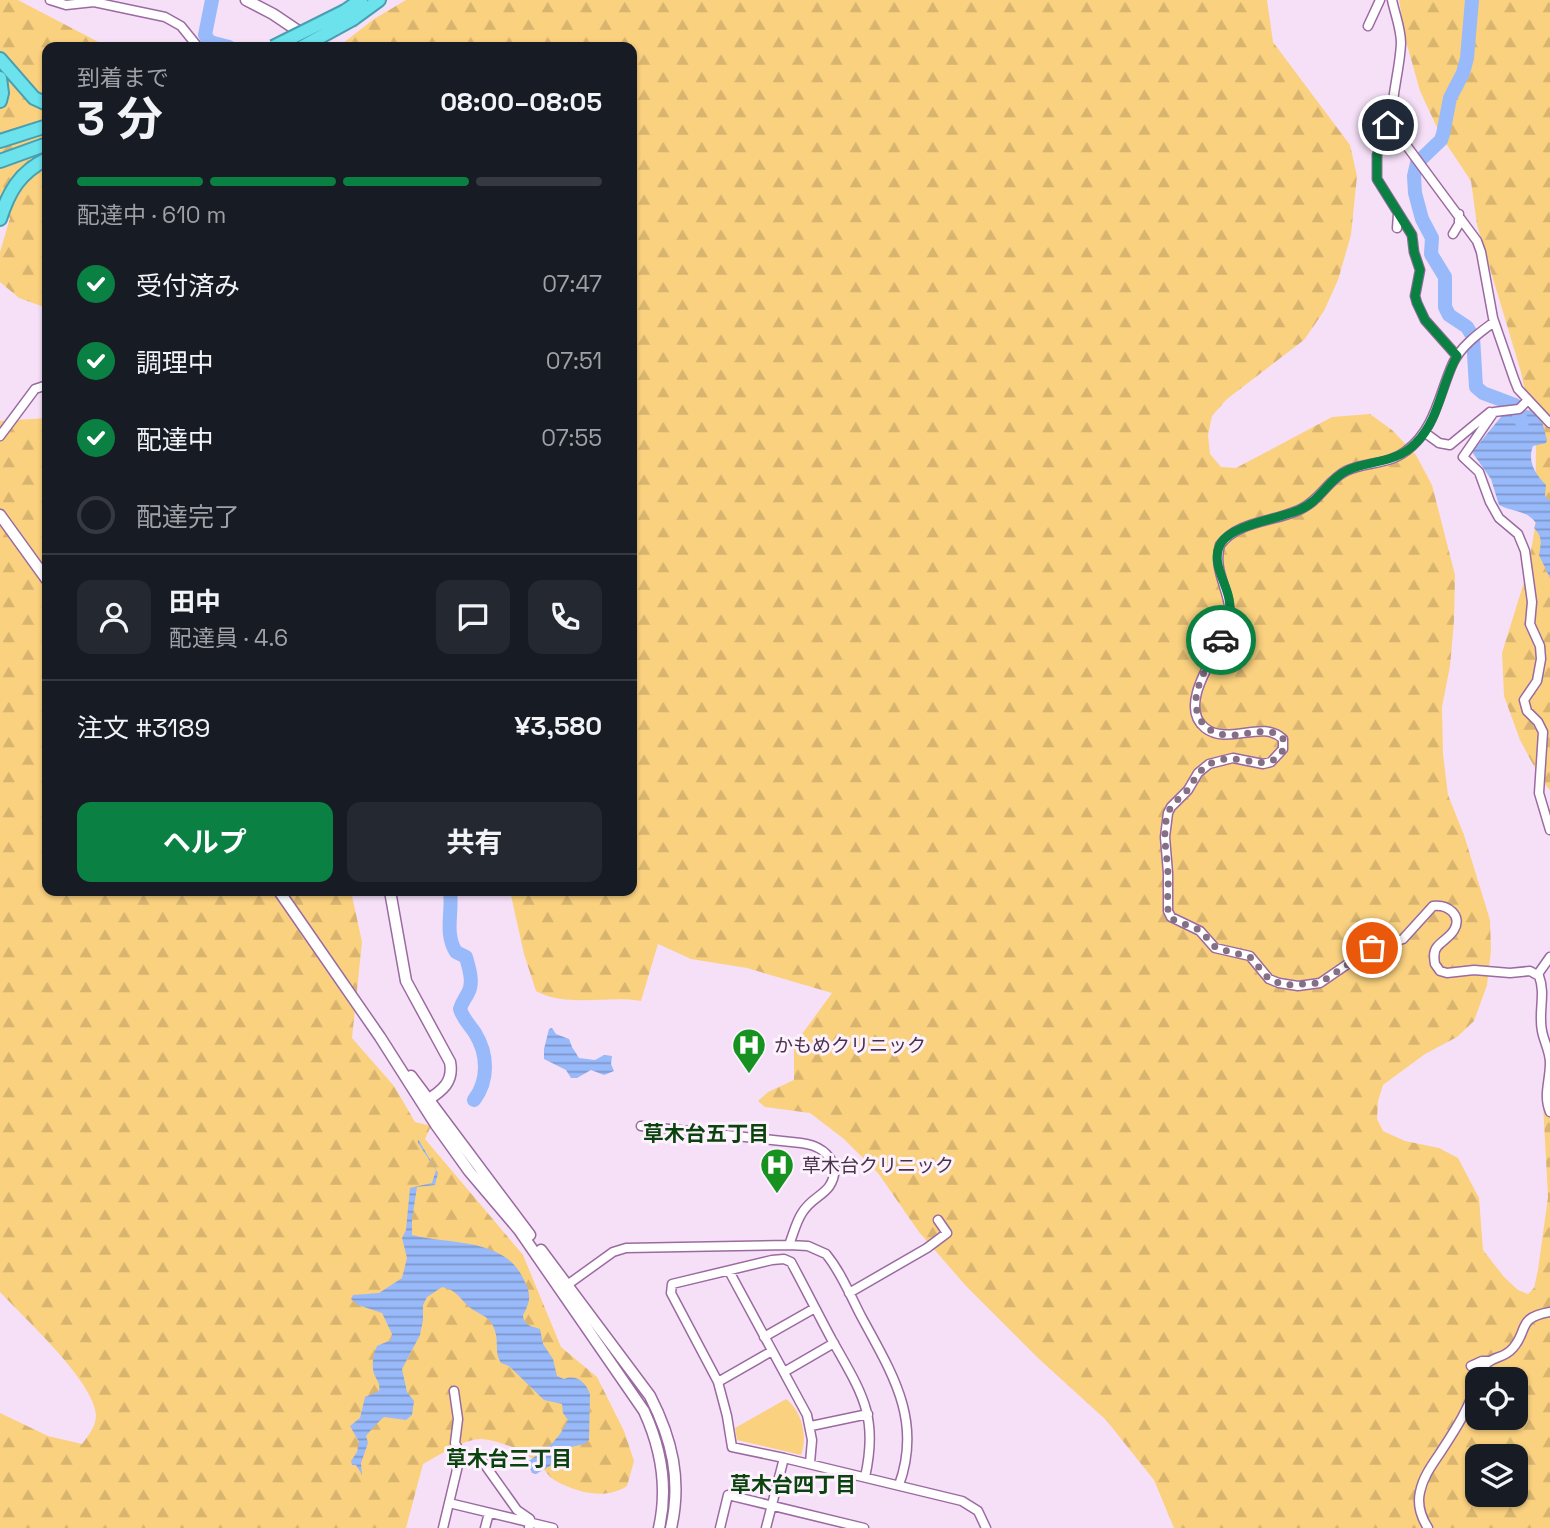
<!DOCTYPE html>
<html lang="ja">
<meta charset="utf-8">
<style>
:root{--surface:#171b24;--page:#242831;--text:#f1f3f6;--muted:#9ea1a6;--line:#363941;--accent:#0b8043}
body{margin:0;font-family:"Space Grotesk","Noto Sans JP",sans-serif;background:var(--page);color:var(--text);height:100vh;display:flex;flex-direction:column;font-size:26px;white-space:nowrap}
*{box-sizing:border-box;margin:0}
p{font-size:23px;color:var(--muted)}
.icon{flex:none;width:38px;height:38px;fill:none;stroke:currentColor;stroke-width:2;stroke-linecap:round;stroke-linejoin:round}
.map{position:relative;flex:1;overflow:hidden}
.side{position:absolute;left:42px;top:42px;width:595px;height:854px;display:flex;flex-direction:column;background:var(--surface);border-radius:14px;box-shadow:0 2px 5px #0004}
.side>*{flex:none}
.buttons{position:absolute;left:1465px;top:1367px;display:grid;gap:14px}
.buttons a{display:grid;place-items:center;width:63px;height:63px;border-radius:14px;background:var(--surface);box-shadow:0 2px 5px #0004;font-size:35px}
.pin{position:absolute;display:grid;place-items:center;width:60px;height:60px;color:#fff;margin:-30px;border:4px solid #fff;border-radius:50%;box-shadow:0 2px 7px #0007}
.courier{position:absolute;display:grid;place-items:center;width:70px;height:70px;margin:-35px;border:5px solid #0b8043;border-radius:50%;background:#fff;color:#222;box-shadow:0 2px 9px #0007}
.overview em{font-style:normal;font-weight:700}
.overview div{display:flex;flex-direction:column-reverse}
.overview{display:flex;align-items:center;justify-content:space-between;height:119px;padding:0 35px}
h1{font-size:46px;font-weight:700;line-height:52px}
.bar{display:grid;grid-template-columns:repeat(4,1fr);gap:10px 7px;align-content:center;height:84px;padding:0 35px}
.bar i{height:9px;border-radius:5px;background:var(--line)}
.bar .current{background:var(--accent)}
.bar p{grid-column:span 4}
.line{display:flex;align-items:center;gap:18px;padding:0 35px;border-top:2px solid var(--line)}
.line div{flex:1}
.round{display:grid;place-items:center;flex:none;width:74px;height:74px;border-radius:14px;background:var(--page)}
ol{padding:0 35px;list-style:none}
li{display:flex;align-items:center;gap:21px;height:77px}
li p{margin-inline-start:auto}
li .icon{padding:7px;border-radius:50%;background:var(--accent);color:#fff;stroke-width:4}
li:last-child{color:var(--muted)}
li i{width:38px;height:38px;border:4px solid var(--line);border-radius:50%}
.primary-button{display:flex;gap:14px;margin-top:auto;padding:14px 35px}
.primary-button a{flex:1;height:80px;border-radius:14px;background:var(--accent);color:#fff;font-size:28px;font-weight:700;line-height:80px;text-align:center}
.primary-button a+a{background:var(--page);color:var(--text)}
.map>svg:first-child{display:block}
.forest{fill:url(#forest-firs);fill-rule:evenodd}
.park{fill:#fad17f}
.water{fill:url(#water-rules)}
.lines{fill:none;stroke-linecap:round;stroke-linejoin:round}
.river{stroke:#98b9fa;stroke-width:14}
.minor-casing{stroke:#9b6aa0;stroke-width:11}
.tertiary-casing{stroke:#9b6aa0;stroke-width:13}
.trunk-casing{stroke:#489fb0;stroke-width:16}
.minor{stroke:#fff;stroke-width:8}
.tertiary{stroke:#fff;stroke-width:10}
.trunk{stroke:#6ce2ec;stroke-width:12}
.trunk-bridge-casing{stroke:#489fb0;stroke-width:16;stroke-linecap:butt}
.trunk-bridge{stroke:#6ce2ec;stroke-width:12}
.done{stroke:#856f87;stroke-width:7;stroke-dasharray:0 12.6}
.route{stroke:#0b8043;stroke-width:9}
.labels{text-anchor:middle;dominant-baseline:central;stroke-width:6;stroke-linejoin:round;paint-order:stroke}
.poi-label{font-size:19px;fill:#48324a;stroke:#fcf1fd;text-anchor:start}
.neighbourhood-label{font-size:21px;font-weight:bold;fill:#0b430e;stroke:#fcf1fd}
</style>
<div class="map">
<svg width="1550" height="1528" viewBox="0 0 1550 1528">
<defs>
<pattern id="forest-firs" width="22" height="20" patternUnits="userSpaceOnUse" patternTransform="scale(1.75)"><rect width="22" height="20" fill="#fad17f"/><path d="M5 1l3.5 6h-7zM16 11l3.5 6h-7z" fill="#d8b46f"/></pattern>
<pattern id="water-rules" width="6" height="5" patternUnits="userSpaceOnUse" patternTransform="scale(1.75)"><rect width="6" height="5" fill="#98b9fa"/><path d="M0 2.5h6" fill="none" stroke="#7e97cc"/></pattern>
</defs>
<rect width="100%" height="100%" fill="#f6e0f8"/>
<!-- forest -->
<path class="forest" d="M0 0H18L108 47H47V308L19 298 0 282V252L10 218 0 211Z
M406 0H1267L1273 42 1350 145 1357 176 1351 235 1338 280 1324 311 1304 340 1227 399 1212 416 1208 435 1210 454 1221 467 1236 468 1332 417 1370 414 1392 430 1416 455 1432 485 1455 575 1454 621 1450 666 1442 707 1443 754 1448 795 1464 835 1490 920 1491 950 1487 985 1474 1021 1457 1037 1425 1054 1383 1085 1378 1101 1377 1119 1383 1131 1405 1141 1439 1148 1458 1158 1479 1198 1483 1250 1504 1277 1518 1290 1528 1294 1534 1288 1538 1270 1548 1197 1543 1103 1550 1062V1528H1174L1154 1480 1106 1420 1038 1358 966 1286 919 1232 878 1173 844 1139 810 1113 765 1107 758 1101 768 1092 794 1080V1045L832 993 747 968 691 959 658 944 641 1001C608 995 567 1008 536 991L524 954 510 891H632V47H338L374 19ZM1477 1379H1516V1418H1477ZM1477 1456H1516V1494H1477Z
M1399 0H1550V790L1542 781 1520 740 1504 696 1502 653 1528 569 1535 527 1536 443 1521 372 1477 225 1471 181 1441 136 1420 91 1406 41Z
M47 418V891H351L362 942 352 1038 394 1086 415 1122 431 1126 425 1139 523 1255 561 1347 597 1377 624 1431 634 1461 627 1486C606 1500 578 1493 556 1481 548 1477 544 1468 537 1462 523 1450 500 1441 482 1439 465 1438 438 1456 423 1464L406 1528H0V1413L48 1436 82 1444C88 1436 96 1427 96 1415 94 1381 24 1318 0 1292V421Z"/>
<!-- park -->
<path class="park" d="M786 1399C802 1411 808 1437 801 1455L737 1440 735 1428Z"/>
<!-- water -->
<path class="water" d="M1527 410 1540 414 1547 440 1546 443 1533 446C1527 461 1535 474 1546 485L1545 496 1550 501V578L1539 555C1541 543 1543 537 1534 528L1536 523C1527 510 1512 512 1499 505L1491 479 1472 452 1505 412Z
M552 1028 556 1034 569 1039 572 1047 579 1058 595 1060 604 1055 612 1056 611 1064 614 1071 604 1075 591 1070 577 1078H571L566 1070 544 1059V1049L549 1029Z
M418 1139 438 1173 435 1185 417 1187 412 1219V1235C450 1245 505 1237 524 1280 531 1294 531 1301 523 1315 524 1326 531 1326 540 1329L543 1344 553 1359 557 1376 564 1379C577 1374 586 1383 590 1394L589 1440 585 1444 566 1448 557 1455 550 1466 536 1474 532 1473 527 1462C546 1450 558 1441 568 1420L563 1413 562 1404 544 1400 509 1366 501 1363C494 1352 499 1343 495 1331 491 1315 478 1315 468 1306 458 1296 456 1290 442 1287L427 1297 423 1305V1320L420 1335 402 1369 407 1392 414 1401 412 1415 406 1420 384 1417C380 1420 369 1432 366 1436L368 1443 361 1463 362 1475 356 1465H352L351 1461 357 1452 359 1442 350 1426 360 1418 365 1397 379 1391C381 1381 374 1379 373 1369 372 1362 374 1352 377 1346L391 1340 392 1334 382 1313 358 1305 351 1299 353 1295 379 1293 402 1278 407 1258 402 1238 406 1230 410 1188 432 1183 436 1170 418 1143Z"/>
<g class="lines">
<!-- river -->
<path class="river" d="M212 0 205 35 210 42 229 47
M1472 0 1467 58 1463 73 1450 98 1443 134 1441 140 1417 163 1414 176 1415 193 1422 219 1432 238 1431 254 1445 277V307L1449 315 1467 327 1473 337 1476 387 1483 393 1515 405 1522 422
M450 891C453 912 444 933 456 952L466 957C469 968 474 983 468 993 465 999 462 1002 460 1009 463 1019 470 1025 475 1033 488 1054 489 1080 474 1100"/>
<!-- minor casing -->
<g class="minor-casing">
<path id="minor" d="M50 0 66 5 94 2 165 17 181 26 198 47
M1392 0C1395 14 1401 29 1401 43 1400 71 1390 98 1392 126L1477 241 1481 252 1493 318 1514 379 1518 389 1550 423
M1368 26 1380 0
M1392 120 1377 155V179L1412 235 1414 252 1420 270 1415 296 1417 303 1425 320 1457 356
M1397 228 1398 214
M1453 234 1459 224V214
M1494 322C1479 333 1461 346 1453 363 1439 394 1435 430 1406 451 1388 465 1365 462 1346 471 1328 480 1320 500 1301 509 1276 522 1238 520 1220 545 1211 575 1238 599 1227 629 1218 653 1176 705 1205 728 1228 746 1263 719 1283 739V749L1271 762 1263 764 1233 758 1209 764 1198 773 1188 790 1171 807 1168 813 1165 837 1168 873V911L1171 917 1200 931 1215 948 1250 956 1269 979 1279 983 1298 986 1320 983 1368 950 1403 939 1433 906C1447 904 1463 915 1454 930 1450 937 1442 941 1437 947 1433 952 1434 958 1435 964L1440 971 1447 973 1474 970 1510 973 1530 971 1539 976C1546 994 1538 1012 1542 1031 1544 1042 1550 1051 1550 1063 1550 1081 1543 1095 1550 1112
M1528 400 1519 409 1494 412 1463 457 1479 472 1490 502 1499 518 1518 534 1525 551 1532 602 1530 624 1540 646 1541 659 1537 681 1524 700 1527 711 1538 722 1543 732 1539 793 1550 830
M1424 432 1439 443 1450 445 1490 412
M0 436 35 389 47 385
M1538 974 1550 957
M641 1126 801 1143C818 1145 829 1152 835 1168 833 1196 814 1193 802 1213 796 1222 793 1235 789 1245
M729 1271 807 1415 812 1440 810 1463
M563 1288 613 1252 626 1248 789 1245 808 1246 826 1254C841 1272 850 1295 861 1316 891 1372 923 1419 899 1485
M849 1293 927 1248 947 1233 938 1220
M764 1337 815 1308
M1471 1366 1482 1361H1488
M784 1372 834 1343
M1477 1379C1489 1351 1500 1363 1513 1348 1529 1330 1516 1318 1550 1312
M718 1382 772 1351
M454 1391 458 1419 455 1443 462 1456
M811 1426 868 1414
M784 1458 732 1447 727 1416 718 1382 671 1293 672 1284 772 1260 784 1259 791 1262C805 1288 818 1314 832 1340 861 1392 879 1415 865 1477
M449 1503 553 1528
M443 1528 460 1457 465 1455 481 1460 485 1465 517 1510 530 1519 529 1528
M485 1528 489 1513
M720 1528 728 1495 864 1528
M766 1528 784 1458 962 1501 978 1511 986 1528
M1428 1528C1421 1517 1417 1505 1420 1492 1423 1477 1432 1465 1440 1453 1455 1430 1471 1406 1477 1380"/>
</g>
<!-- tertiary casing -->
<g class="tertiary-casing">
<path id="tertiary" d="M246 0 273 14 322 47
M0 515 47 580
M279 891 380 1037 436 1125 469 1171 519 1230 644 1411C661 1448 668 1488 659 1528
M390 891 406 981 450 1062C454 1082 442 1091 426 1101
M411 1076 530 1235
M541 1250 650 1396C672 1439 682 1480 671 1528"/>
</g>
<!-- trunk casing -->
<g class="trunk-casing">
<path id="trunk" d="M345 11 361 0
M353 19 379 0
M0 59 34 98 47 104
M0 78 2 93 0 101
M0 141 47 126
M0 161 47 144
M0 219C9 191 20 172 47 159"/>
</g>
<!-- minor -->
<use href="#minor" class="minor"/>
<!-- tertiary -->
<use href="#tertiary" class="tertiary"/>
<!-- trunk -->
<use href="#trunk" class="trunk"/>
<!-- trunk-bridge casing -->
<g class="trunk-bridge-casing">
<path id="trunk-bridge" d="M273 47 345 11
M302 47 353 19"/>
</g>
<!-- trunk-bridge -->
<use href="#trunk-bridge" class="trunk-bridge"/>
</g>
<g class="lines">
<!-- done -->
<path class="done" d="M1221 640C1214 655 1204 669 1199 685 1189 713 1204 738 1235 735 1251 734 1270 726 1283 738V750C1268 775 1246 754 1220 760 1203 764 1197 775 1189 788 1183 797 1172 802 1168 813 1161 834 1168 856 1168 877 1169 889 1166 903 1169 915L1174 920 1200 930 1216 948 1250 957 1269 979 1284 985 1320 983 1372 948"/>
<!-- route -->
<path class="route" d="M1221 640C1228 627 1232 614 1229 599 1226 581 1210 562 1221 543 1233 524 1279 519 1299 510 1320 502 1328 479 1348 470 1372 460 1397 463 1416 443 1440 419 1441 384 1457 356L1425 320 1417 303 1415 296 1420 270 1414 252 1412 235 1377 179V155L1388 125"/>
</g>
<!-- icons -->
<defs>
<g id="hospital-pin" transform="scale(1.75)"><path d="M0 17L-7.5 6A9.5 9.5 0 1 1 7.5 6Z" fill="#17911f" stroke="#fcf1fd"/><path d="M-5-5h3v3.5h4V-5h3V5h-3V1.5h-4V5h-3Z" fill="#fff"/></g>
</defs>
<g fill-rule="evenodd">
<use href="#hospital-pin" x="749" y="1045"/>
<use href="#hospital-pin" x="777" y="1165"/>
</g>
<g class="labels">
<!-- poi labels -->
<g class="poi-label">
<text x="774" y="1045">かもめクリニック</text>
<text x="802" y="1165">草木台クリニック</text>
</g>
<!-- neighbourhood labels -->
<g class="neighbourhood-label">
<text x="706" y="1133">草木台五丁目</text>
<text x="509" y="1458">草木台三丁目</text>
<text x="793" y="1484">草木台四丁目</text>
</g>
</g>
</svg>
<div class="buttons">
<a><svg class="icon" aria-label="locate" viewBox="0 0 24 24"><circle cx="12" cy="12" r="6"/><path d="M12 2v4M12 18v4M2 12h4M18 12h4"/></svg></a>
<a><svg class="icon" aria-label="layers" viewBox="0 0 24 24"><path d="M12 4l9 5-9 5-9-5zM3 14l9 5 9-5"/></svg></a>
</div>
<div class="pin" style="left:1372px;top:948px;background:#ea580c"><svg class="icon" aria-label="bag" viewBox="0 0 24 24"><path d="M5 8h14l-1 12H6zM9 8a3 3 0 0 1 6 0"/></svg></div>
<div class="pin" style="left:1388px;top:125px;background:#1f2937"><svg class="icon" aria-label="home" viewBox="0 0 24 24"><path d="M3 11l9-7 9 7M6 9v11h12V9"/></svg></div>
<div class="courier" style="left:1221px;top:640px"><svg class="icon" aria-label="car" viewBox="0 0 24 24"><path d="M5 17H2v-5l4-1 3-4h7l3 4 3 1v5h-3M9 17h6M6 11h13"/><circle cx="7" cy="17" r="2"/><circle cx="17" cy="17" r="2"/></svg></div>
<section class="side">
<div class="overview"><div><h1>3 分</h1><p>到着まで</p></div><em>08:00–08:05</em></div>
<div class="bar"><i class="current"></i><i class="current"></i><i class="current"></i><i></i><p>配達中 · 610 m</p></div>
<ol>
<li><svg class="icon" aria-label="check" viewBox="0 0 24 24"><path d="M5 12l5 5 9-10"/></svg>受付済み<p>07:47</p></li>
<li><svg class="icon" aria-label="check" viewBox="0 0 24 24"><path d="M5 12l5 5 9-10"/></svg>調理中<p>07:51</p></li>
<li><svg class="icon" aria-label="check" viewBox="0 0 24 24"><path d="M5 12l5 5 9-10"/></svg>配達中<p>07:55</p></li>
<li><i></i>配達完了</li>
</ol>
<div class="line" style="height:126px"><a class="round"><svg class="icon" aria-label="person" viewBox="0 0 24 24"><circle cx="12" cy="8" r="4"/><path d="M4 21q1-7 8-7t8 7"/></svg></a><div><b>田中</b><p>配達員 · 4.6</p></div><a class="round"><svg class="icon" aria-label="chat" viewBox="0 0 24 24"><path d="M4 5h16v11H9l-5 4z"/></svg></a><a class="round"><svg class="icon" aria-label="phone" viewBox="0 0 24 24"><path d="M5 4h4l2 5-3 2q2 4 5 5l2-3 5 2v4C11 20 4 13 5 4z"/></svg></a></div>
<div class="line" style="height:91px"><div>注文 #3189</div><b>¥3,580</b></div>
<div class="primary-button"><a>ヘルプ</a><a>共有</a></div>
</section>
</div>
